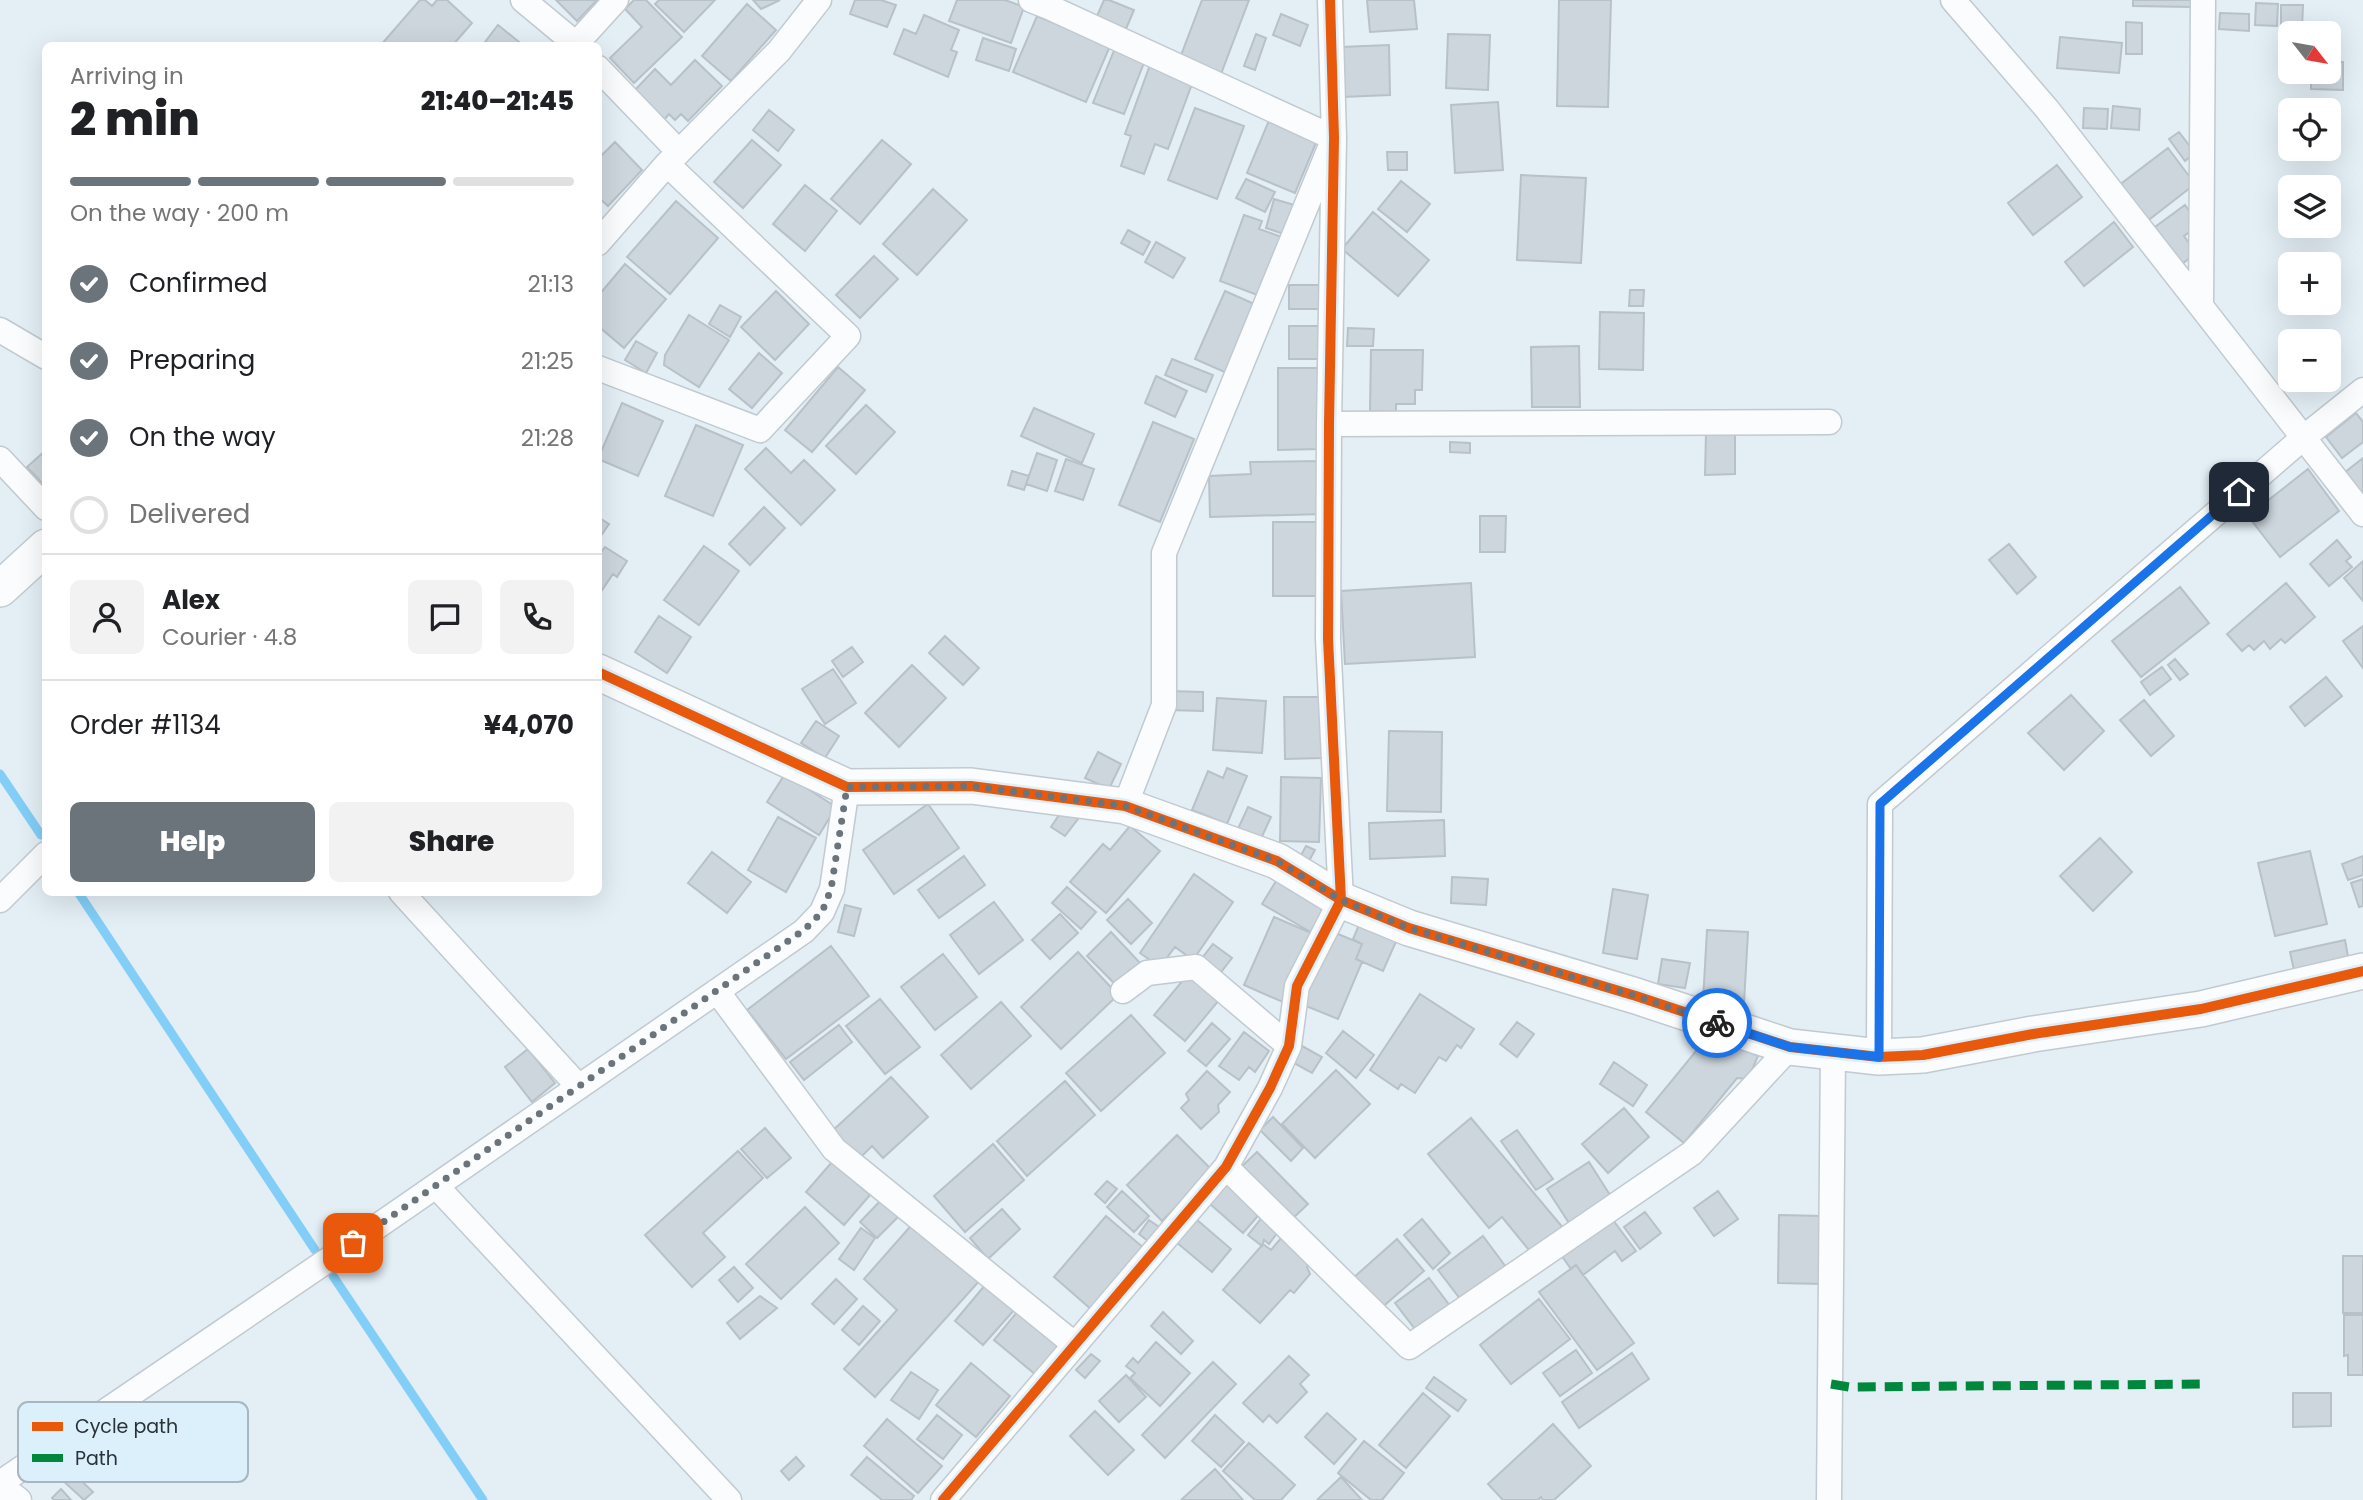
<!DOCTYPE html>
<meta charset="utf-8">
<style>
:root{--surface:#fff;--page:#f2f2f2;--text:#202124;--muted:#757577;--line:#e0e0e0;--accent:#6a747a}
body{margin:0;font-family:Poppins,sans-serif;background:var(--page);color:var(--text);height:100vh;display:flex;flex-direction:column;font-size:26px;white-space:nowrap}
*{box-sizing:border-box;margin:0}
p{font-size:23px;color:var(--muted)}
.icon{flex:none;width:38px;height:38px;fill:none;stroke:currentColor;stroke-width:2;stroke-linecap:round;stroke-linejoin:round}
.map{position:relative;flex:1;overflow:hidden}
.side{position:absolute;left:42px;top:42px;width:560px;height:854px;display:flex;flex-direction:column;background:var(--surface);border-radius:10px;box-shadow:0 7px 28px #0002}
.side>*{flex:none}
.needle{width:46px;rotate:121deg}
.fabs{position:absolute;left:2278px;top:21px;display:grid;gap:14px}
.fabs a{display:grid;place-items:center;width:63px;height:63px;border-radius:10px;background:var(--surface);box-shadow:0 7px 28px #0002;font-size:35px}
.pin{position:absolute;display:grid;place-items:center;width:60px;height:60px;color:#fff;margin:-30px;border-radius:14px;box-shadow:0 4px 10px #0006}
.courier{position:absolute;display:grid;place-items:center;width:70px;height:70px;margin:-35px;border:5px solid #1a73e8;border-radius:50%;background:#fff;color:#222;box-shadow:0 2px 9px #0007}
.summary em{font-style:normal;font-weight:800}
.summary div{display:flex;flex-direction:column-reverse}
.summary{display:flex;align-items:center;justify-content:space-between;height:119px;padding:0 28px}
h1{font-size:46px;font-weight:800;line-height:52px}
.bar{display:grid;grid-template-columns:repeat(4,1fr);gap:10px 7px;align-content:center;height:84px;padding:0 28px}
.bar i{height:9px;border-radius:5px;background:var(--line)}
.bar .on{background:var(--accent)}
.bar p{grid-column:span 4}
.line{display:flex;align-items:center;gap:18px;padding:0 28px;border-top:2px solid var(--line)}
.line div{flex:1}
.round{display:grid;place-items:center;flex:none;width:74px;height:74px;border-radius:10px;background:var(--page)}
ol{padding:0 28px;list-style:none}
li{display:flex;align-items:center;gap:21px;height:77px}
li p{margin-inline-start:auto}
li .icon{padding:7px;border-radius:50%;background:var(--accent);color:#fff;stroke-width:4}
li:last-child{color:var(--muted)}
li i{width:38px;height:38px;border:4px solid var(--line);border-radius:50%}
.primary-button{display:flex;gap:14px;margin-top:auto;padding:14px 28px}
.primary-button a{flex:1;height:80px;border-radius:10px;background:var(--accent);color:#fff;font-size:28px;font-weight:800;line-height:80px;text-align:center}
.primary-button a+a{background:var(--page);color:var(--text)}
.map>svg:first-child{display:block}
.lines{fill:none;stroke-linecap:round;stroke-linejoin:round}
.stream{stroke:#82cef6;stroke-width:9}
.building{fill:#ccd6dc;stroke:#b8c1c7;stroke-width:2}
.street-casing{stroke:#c1cad0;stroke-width:27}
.secondary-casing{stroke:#c1cad0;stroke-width:38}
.street{stroke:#fbfcfe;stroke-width:24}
.secondary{stroke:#fbfcfe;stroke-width:35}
.quiet{stroke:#00873e;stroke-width:9;stroke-dasharray:18 9;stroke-linecap:butt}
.cycleway-casing{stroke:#dcf0fc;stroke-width:15}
.cycleway{stroke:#e8590c;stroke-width:10}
.done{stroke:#6a747a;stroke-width:7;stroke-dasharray:0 12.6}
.route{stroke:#1a73e8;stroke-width:9}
.key{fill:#dcf0fc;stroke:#a6b7c1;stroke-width:2}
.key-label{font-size:19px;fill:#293238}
</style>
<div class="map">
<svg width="2363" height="1500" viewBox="0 0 2363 1500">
<rect width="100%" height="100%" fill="#e3eef5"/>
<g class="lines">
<!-- stream -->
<path class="stream" d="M0 774 41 835
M78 892 315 1250
M333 1276 483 1500"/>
</g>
<!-- building -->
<path class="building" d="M420 0H425L432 6 437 0H447L472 23 452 46H380Z
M556 0H597L577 21Z
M634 0H646L682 37 634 83 610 58 642 27 625 9Z
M659 0H715L684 32 655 4Z
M753 0H780L761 9Z
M855 0H881L896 5 887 27 850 14Z
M957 0H1005L1024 7 1011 43 949 21Z
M1104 0H1109L1134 10 1126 29 1097 16Z
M1202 0H1249L1221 74 1180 58Z
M1367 0H1414L1417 29 1370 32Z
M1559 0H1611L1608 107 1557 106Z
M2133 0H2191V7L2133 6Z
M2256 3 2278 4 2277 26 2255 25Z
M747 4 776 30 731 81 702 56Z
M2281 5H2303L2302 29 2281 28Z
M2220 13 2249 14V31L2219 29Z
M1281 14 1308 25 1300 46 1273 35Z
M924 15 959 30 951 50 957 52 948 77 894 54 904 29 916 34Z
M1037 16 1110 46 1086 102 1013 72Z
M2126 22 2142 23V54H2126Z
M498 25 524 46H482Z
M1256 34 1266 38 1255 70 1244 66Z
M1448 34 1490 35 1488 90 1446 88Z
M2060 37 2122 43 2119 73 2057 68Z
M983 38 1016 49 1009 71 976 60Z
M1389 45 1390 95 1342 97 1341 47Z
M1115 48 1145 60 1124 114 1093 103Z
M695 60 722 86 688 121 681 114 675 120 669 114 664 120 634 91 655 69 671 85Z
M2329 62H2343V90L2311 89V72H2329Z
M1150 65 1193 81 1168 149 1155 144 1144 174 1121 166 1131 136 1125 134Z
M1498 102 1503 170 1455 173 1451 105Z
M2113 106 2140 109 2139 130 2111 128Z
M1195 108 1244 126 1217 199 1168 180Z
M2084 108 2108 109 2107 129 2083 128Z
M769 110 794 130 778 151 753 130Z
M1270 118 1318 138 1295 193 1247 173Z
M2179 132 2195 153 2185 161 2169 139Z
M752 140 781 165 743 208 714 182Z
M882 140 911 164 860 224 831 199Z
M615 142 642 170 608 206 598 197V159Z
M2168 148 2195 184 2146 222 2118 186Z
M1387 152H1407V170H1388Z
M2057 165 2082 197 2033 235 2008 203Z
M1521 175 1586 178 1581 263 1517 260Z
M1246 179 1275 192 1265 212 1236 198Z
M1401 181 1430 204 1407 232 1378 209Z
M805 185 837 211 805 251 773 224Z
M933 189 967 220 917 275 883 244Z
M1274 199 1294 205 1284 234 1266 228Z
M676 201 718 238 670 294 627 257Z
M2185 205 2199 225 2184 236 2196 253 2182 264 2155 227Z
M1373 212 1429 260 1398 296 1342 249Z
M1244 215 1262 221 1259 229 1282 237 1260 296 1220 281Z
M2114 222 2133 247 2084 286 2065 262Z
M1128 230 1150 242 1143 255 1121 243Z
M1156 242 1185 258 1173 278 1145 262Z
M874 256 898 279 860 318 836 295Z
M625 264 666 299 624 348 598 326V296Z
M1289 285H1323V309H1289Z
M1630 290H1644L1643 306H1629Z
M776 291 809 324 775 360 741 327Z
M1225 291 1259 306 1229 374 1195 359Z
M720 305 741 317 730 337 709 324Z
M1600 312 1644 313 1643 370 1599 369Z
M689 315 729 340 699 387 664 365 665 355Z
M1289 326H1319L1318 359H1289Z
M1348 328 1374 329 1373 346H1347Z
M636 341 657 353 646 373 625 360Z
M1579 346 1580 407H1532L1531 347Z
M1371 350H1423L1422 390H1415V404H1396V412L1370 411Z
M759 353 782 373 752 408 729 389Z
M1172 359 1213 375 1206 392 1165 375Z
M838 367 865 390 812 452 785 430Z
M1278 368H1319L1320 449 1278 450Z
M1156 376 1187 391 1175 417 1145 403Z
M622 403 663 421 638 476 598 459Z
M866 405 895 432 856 474 826 446Z
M1034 408 1094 434 1082 463 1021 436Z
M2356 413 2363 422V442L2342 458 2326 437Z
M1153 422 1194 439 1160 522 1119 505Z
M696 425 743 445 713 516 665 496Z
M1706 433H1735V474L1705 475Z
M1450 442 1470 443V453L1450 452Z
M766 448 791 473 804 460 835 490 801 525 745 469Z
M46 450V487L27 467Z
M1037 453 1057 460 1047 491 1026 484Z
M2363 458V497L2344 473Z
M1066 459 1094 469 1083 500 1055 491Z
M1321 461 1322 514 1210 517 1209 476 1251 474 1250 462Z
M2308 469 2339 511 2280 557 2248 516Z
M1012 471 1029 476 1024 490 1008 485Z
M764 507 785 528 750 565 729 544Z
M1480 516H1506L1505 552H1480Z
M598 517 609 524 598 540Z
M1273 522H1320L1319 596H1273Z
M2337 540 2351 557 2346 561 2352 567 2329 586 2310 564Z
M2009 544 2036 577 2017 594 1989 560Z
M704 546 739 571 699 625 664 600Z
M605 547 627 561 617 577 613 574 598 596V556Z
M2363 561V601L2344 578Z
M1471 583 1475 657 1345 664 1341 591Z
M2286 583 2315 617 2285 643 2281 639 2270 649 2264 641 2254 650 2249 645 2242 651 2227 634Z
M2180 587 2209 623 2141 677 2112 641Z
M659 616 691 637 667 673 635 652Z
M2363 626V668L2343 641Z
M945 636 979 668 963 685 929 653Z
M852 647 863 662 843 677 832 661Z
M2175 659 2188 674 2180 680 2168 665Z
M912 665 946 698 899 747 865 713Z
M2162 667 2171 679 2150 695 2141 682Z
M833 669 856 703 825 724 802 689Z
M2326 677 2342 696 2305 726 2290 707Z
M1168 691 1203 692V711L1168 710Z
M2071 695 2104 731 2064 770 2028 733Z
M1284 697H1322L1323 758 1285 759Z
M1217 698 1266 701 1262 753 1213 750Z
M2144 700 2174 736 2151 756 2120 720Z
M816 721 839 736 825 758 801 743Z
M1389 731 1442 732 1441 812 1387 811Z
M1098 752 1121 764 1109 789 1085 778Z
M1227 768 1247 776 1227 824 1192 810 1208 771 1223 778Z
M785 774 836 807 819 835 767 802Z
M1281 777 1321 778 1319 842 1280 841Z
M928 804 959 848 894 894 863 850Z
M1248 807 1271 817 1259 843 1236 833Z
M1063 809 1078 819 1065 836 1051 827Z
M778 817 816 838 786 892 748 870Z
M1444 820 1445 856 1370 859 1369 823Z
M1130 826 1160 851 1106 913 1070 882 1103 844 1110 850Z
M2100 838 2132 872 2093 911 2060 876Z
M1306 846 1315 850 1309 861 1300 857Z
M2310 851 2327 924 2275 936 2258 863Z
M712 852 751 882 727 913 688 883Z
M964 856 985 885 939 918 918 890Z
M2363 856V875L2348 880 2342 864Z
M1194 874 1233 902 1193 960 1175 947 1160 967 1140 953Z
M1452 877 1488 879 1486 905 1451 903Z
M2363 879V906L2359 907 2351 883Z
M1276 881 1329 913 1316 935 1262 904Z
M1067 887 1096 912 1081 929 1052 903Z
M1613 889 1648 895 1637 959 1603 953Z
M1128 899 1152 923 1131 944 1107 920Z
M994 902 1023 940 979 974 950 935Z
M845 905 861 909 854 936 838 932Z
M1060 914 1078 933 1050 959 1032 940Z
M1274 917 1316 935 1285 1003 1244 985Z
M1361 920 1398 937 1383 971 1356 959 1362 944 1353 939Z
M1707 930 1748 932 1744 1003 1703 1001Z
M1331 931 1362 944 1356 959 1362 962 1338 1019 1301 1004Z
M1111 932 1140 963 1117 986 1087 956Z
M2345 940 2350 967 2296 979 2290 952Z
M1213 944 1232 958 1218 976 1199 962Z
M831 946 869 996 786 1059 747 1010Z
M1078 952 1118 995 1061 1049 1021 1007Z
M943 954 977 997 935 1030 901 987Z
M1662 959 1690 963 1685 988 1658 984Z
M1189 973 1220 999 1185 1041 1154 1015Z
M1420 994 1474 1029 1461 1048 1457 1045 1446 1061 1439 1057 1415 1093 1401 1084 1398 1089 1370 1070Z
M880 999 920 1047 885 1074 846 1026Z
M1001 1002 1031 1036 971 1089 941 1055Z
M1131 1015 1165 1053 1101 1111 1066 1073Z
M1517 1022 1534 1034 1517 1057 1500 1044Z
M1212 1023 1230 1039 1206 1066 1188 1051Z
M839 1025 852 1042 804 1080 790 1062Z
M1343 1031 1374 1055 1356 1078 1326 1053Z
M1244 1032 1269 1051 1255 1072 1249 1067 1239 1080 1219 1066Z
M1710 1034 1758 1056 1748 1079 1737 1078 1684 1143 1646 1112Z
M1302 1046 1322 1057 1312 1073 1292 1062Z
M528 1049 555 1083 532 1102 505 1067Z
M1614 1062 1647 1085 1633 1106 1600 1084Z
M1336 1070 1370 1104 1315 1158 1282 1124Z
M1207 1071 1230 1092 1218 1105 1219 1112 1201 1129 1181 1108 1189 1100 1186 1094Z
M891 1077 928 1117 883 1158 872 1146 862 1156 830 1133Z
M1065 1081 1095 1115 1027 1176 997 1141Z
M1624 1108 1649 1137 1608 1173 1582 1144Z
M1273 1117 1303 1148 1291 1161 1260 1130Z
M1471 1118 1564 1229 1533 1255 1502 1217 1489 1228 1428 1154Z
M765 1128 791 1158 767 1178 741 1149Z
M1517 1130 1553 1179 1536 1190 1501 1141Z
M1177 1135 1212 1170 1162 1221 1127 1185Z
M993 1144 1024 1180 965 1232 934 1196Z
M738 1151 763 1178 703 1233 725 1257 692 1287 645 1235Z
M1257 1152 1308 1204 1290 1221 1239 1169Z
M832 1162 870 1195 844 1225 806 1192Z
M1589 1162 1610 1195 1569 1223 1547 1189Z
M1107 1181 1117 1189 1105 1203 1095 1194Z
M1229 1182 1263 1210 1243 1233 1210 1204Z
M1122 1191 1149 1216 1134 1232 1107 1207Z
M1718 1191 1738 1219 1714 1236 1694 1208Z
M884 1197 901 1214 877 1238 860 1222Z
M805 1207 839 1243 781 1299 746 1264Z
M1002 1209 1020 1229 988 1259 970 1238Z
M1645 1212 1661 1233 1640 1249 1624 1227Z
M1264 1215 1281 1228 1269 1244 1264 1240 1262 1246 1248 1235Z
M1779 1215 1823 1216 1822 1284 1778 1283Z
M1106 1216 1145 1249 1092 1310 1054 1277Z
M1610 1216 1636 1251 1622 1261 1615 1251 1583 1275 1576 1265 1571 1269 1559 1252Z
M1196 1219 1231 1249 1212 1272 1176 1242Z
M1422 1219 1450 1253 1433 1269 1404 1235Z
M916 1220 981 1279 875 1397 844 1369 897 1310 864 1279Z
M1149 1220 1162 1229 1152 1244 1139 1234Z
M861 1228 875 1238 854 1270 839 1259Z
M1483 1236 1506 1267 1461 1300 1438 1270Z
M1282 1237 1311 1262 1307 1267 1310 1274 1294 1293 1290 1290 1260 1323 1223 1290 1263 1244 1271 1250Z
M1397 1239 1424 1271 1379 1310 1352 1279Z
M2343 1256H2363V1313H2343Z
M1576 1265 1634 1343 1597 1370 1539 1292Z
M734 1267 753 1288 738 1302 719 1280Z
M1429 1278 1451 1307 1418 1333 1395 1303Z
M836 1279 857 1299 834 1324 812 1304Z
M986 1284 1015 1309 983 1345 955 1321Z
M760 1296 777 1308 740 1339 727 1323Z
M1539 1299 1570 1339 1511 1384 1480 1345Z
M863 1306 880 1321 859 1345 842 1330Z
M1018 1311 1060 1346 1036 1375 994 1340Z
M1163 1312 1193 1341 1181 1354 1151 1326Z
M2344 1315H2363V1375H2348V1355L2344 1356Z
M1156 1342 1190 1373 1160 1406 1130 1378 1135 1373 1126 1366 1133 1358 1138 1363Z
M1576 1350 1592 1373 1560 1396 1543 1373Z
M1632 1353 1649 1379 1579 1428 1562 1402Z
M1091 1354 1100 1361 1085 1378 1076 1370Z
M1289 1356 1309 1375 1300 1384 1307 1392 1277 1423 1269 1415 1263 1422 1243 1403Z
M1213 1362 1236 1384 1165 1458 1142 1435Z
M971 1363 1010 1396 976 1437 936 1405Z
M911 1372 938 1390 919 1419 891 1400Z
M1126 1375 1146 1397 1119 1422 1099 1401Z
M1434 1377 1466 1400 1458 1411 1426 1388Z
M1423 1393 1450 1416 1406 1468 1379 1445Z
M2293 1393H2331V1426L2293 1427Z
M1095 1411 1134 1450 1108 1475 1070 1436Z
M1327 1413 1356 1439 1334 1464 1305 1437Z
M937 1415 962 1435 943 1459 917 1439Z
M1215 1415 1244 1442 1221 1467 1192 1441Z
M887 1419 942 1466 918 1493 864 1446Z
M1553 1424 1591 1466 1554 1500H1543L1541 1497 1538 1500H1503L1488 1484Z
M1364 1441 1404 1473 1382 1500H1371L1338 1473Z
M1249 1443 1295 1485 1281 1500H1255L1223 1471Z
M796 1457 804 1466 789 1480 781 1471Z
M867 1457 914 1496 911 1500H882L851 1475Z
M69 1469 93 1492 84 1500 60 1478Z
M1215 1469 1243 1500H1181Z
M1341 1477 1362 1500H1317Z
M61 1489 71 1500H54L52 1498Z"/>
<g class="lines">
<!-- street casing -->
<g class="street-casing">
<path id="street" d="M523 0 576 44 616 0
M1031 0 1049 7 1334 138 1164 553V705L1125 806
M1953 0 2047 109 2363 514
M598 68 679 152
M598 243 667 164 779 51 819 0
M2201 306 2203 0
M0 330 46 357
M598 368 760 430 848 336 667 164
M1329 424 1829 422
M0 459 46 508
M401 892 579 1087
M0 900 46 854
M717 991 834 1149 1074 1344
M1123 991 1147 973 1196 967 1289 1046
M1879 1057 1880 804 2303 438 2363 390
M1226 1167 1409 1347 1692 1153 1790 1047
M436 1186 729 1500
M0 1483 375 1228 804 931 822 912 832 889 847 787
M0 1485 19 1500
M943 1500 1226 1167 1270 1088 1289 1046 1297 986 1341 900 1328 639 1329 424 1334 138 1330 0
M1829 1500 1833 1051"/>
</g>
<!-- secondary casing -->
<g class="secondary-casing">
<path id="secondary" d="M0 589 46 547
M598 672 847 787 971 786 1125 806 1277 861 1341 900 1409 928 1636 996 1790 1047 1879 1057 1923 1055 2033 1034 2201 1009 2363 971"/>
</g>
<!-- street -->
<use href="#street" class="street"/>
<!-- secondary -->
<use href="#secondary" class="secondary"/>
<!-- quiet -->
<path class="quiet" d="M1831 1384 1849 1387 2204 1384"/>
<!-- cycleway casing -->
<g class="cycleway-casing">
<path id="cycleway" d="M598 672 847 787 971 786 1125 806 1277 861 1341 900 1409 928 1636 996 1790 1047 1879 1057 1923 1055 2033 1034 2201 1009 2363 971
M943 1500 1226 1167 1270 1088 1289 1046 1297 986 1341 900 1328 639 1329 424 1334 138 1330 0"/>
</g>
<!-- cycleway -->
<use href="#cycleway" class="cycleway"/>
</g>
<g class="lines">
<!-- done -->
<path class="done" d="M353 1243 804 930 822 912 831 889 847 787 971 786 1125 806 1277 861 1341 900 1409 928 1636 996 1717 1023"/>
<!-- route -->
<path class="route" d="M1717 1023 1790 1047 1879 1057 1880 804 2239 492"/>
</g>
<!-- legend -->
<rect x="18" y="1402" width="230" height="80" rx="10" class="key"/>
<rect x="32" y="1422" width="31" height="9" fill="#e8590c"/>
<rect x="32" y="1454" width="31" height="8" fill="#00873e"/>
<g class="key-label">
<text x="75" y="1433">Cycle path</text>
<text x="75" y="1465">Path</text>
</g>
</svg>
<div class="fabs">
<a><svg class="needle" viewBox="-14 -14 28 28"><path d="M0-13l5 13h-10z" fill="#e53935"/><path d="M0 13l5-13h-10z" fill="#757577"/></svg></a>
<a><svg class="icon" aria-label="locate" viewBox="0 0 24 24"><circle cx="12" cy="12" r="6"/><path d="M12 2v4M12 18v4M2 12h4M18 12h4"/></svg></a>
<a><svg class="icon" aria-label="layers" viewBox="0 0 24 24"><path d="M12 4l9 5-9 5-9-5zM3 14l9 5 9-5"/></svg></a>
<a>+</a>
<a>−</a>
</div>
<div class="pin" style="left:353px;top:1243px;background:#ea580c"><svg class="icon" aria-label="bag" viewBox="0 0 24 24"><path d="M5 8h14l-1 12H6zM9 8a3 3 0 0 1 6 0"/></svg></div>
<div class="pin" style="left:2239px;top:492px;background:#1f2937"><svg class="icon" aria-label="home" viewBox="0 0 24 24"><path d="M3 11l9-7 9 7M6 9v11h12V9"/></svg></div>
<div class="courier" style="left:1717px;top:1023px"><svg class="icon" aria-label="bike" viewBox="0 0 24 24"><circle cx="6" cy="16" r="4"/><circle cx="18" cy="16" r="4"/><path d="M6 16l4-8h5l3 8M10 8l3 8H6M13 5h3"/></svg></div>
<section class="side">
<div class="summary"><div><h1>2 min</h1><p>Arriving in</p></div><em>21:40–21:45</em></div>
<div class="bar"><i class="on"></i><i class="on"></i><i class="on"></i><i></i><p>On the way · 200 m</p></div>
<ol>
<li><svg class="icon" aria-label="check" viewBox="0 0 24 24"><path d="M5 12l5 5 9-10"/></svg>Confirmed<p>21:13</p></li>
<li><svg class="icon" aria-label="check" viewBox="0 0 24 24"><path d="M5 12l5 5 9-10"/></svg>Preparing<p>21:25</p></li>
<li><svg class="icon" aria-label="check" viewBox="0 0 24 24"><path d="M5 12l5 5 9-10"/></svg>On the way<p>21:28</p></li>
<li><i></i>Delivered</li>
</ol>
<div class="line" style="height:126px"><a class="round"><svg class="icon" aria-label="person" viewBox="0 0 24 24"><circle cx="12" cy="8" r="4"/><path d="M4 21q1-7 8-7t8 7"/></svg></a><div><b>Alex</b><p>Courier · 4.8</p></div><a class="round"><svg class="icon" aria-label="chat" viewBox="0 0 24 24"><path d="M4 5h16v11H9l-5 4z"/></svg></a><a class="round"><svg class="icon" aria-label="phone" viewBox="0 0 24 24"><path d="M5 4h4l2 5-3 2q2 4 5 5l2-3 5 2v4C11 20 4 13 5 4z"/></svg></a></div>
<div class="line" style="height:91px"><div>Order #1134</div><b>¥4,070</b></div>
<div class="primary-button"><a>Help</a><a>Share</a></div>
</section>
</div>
